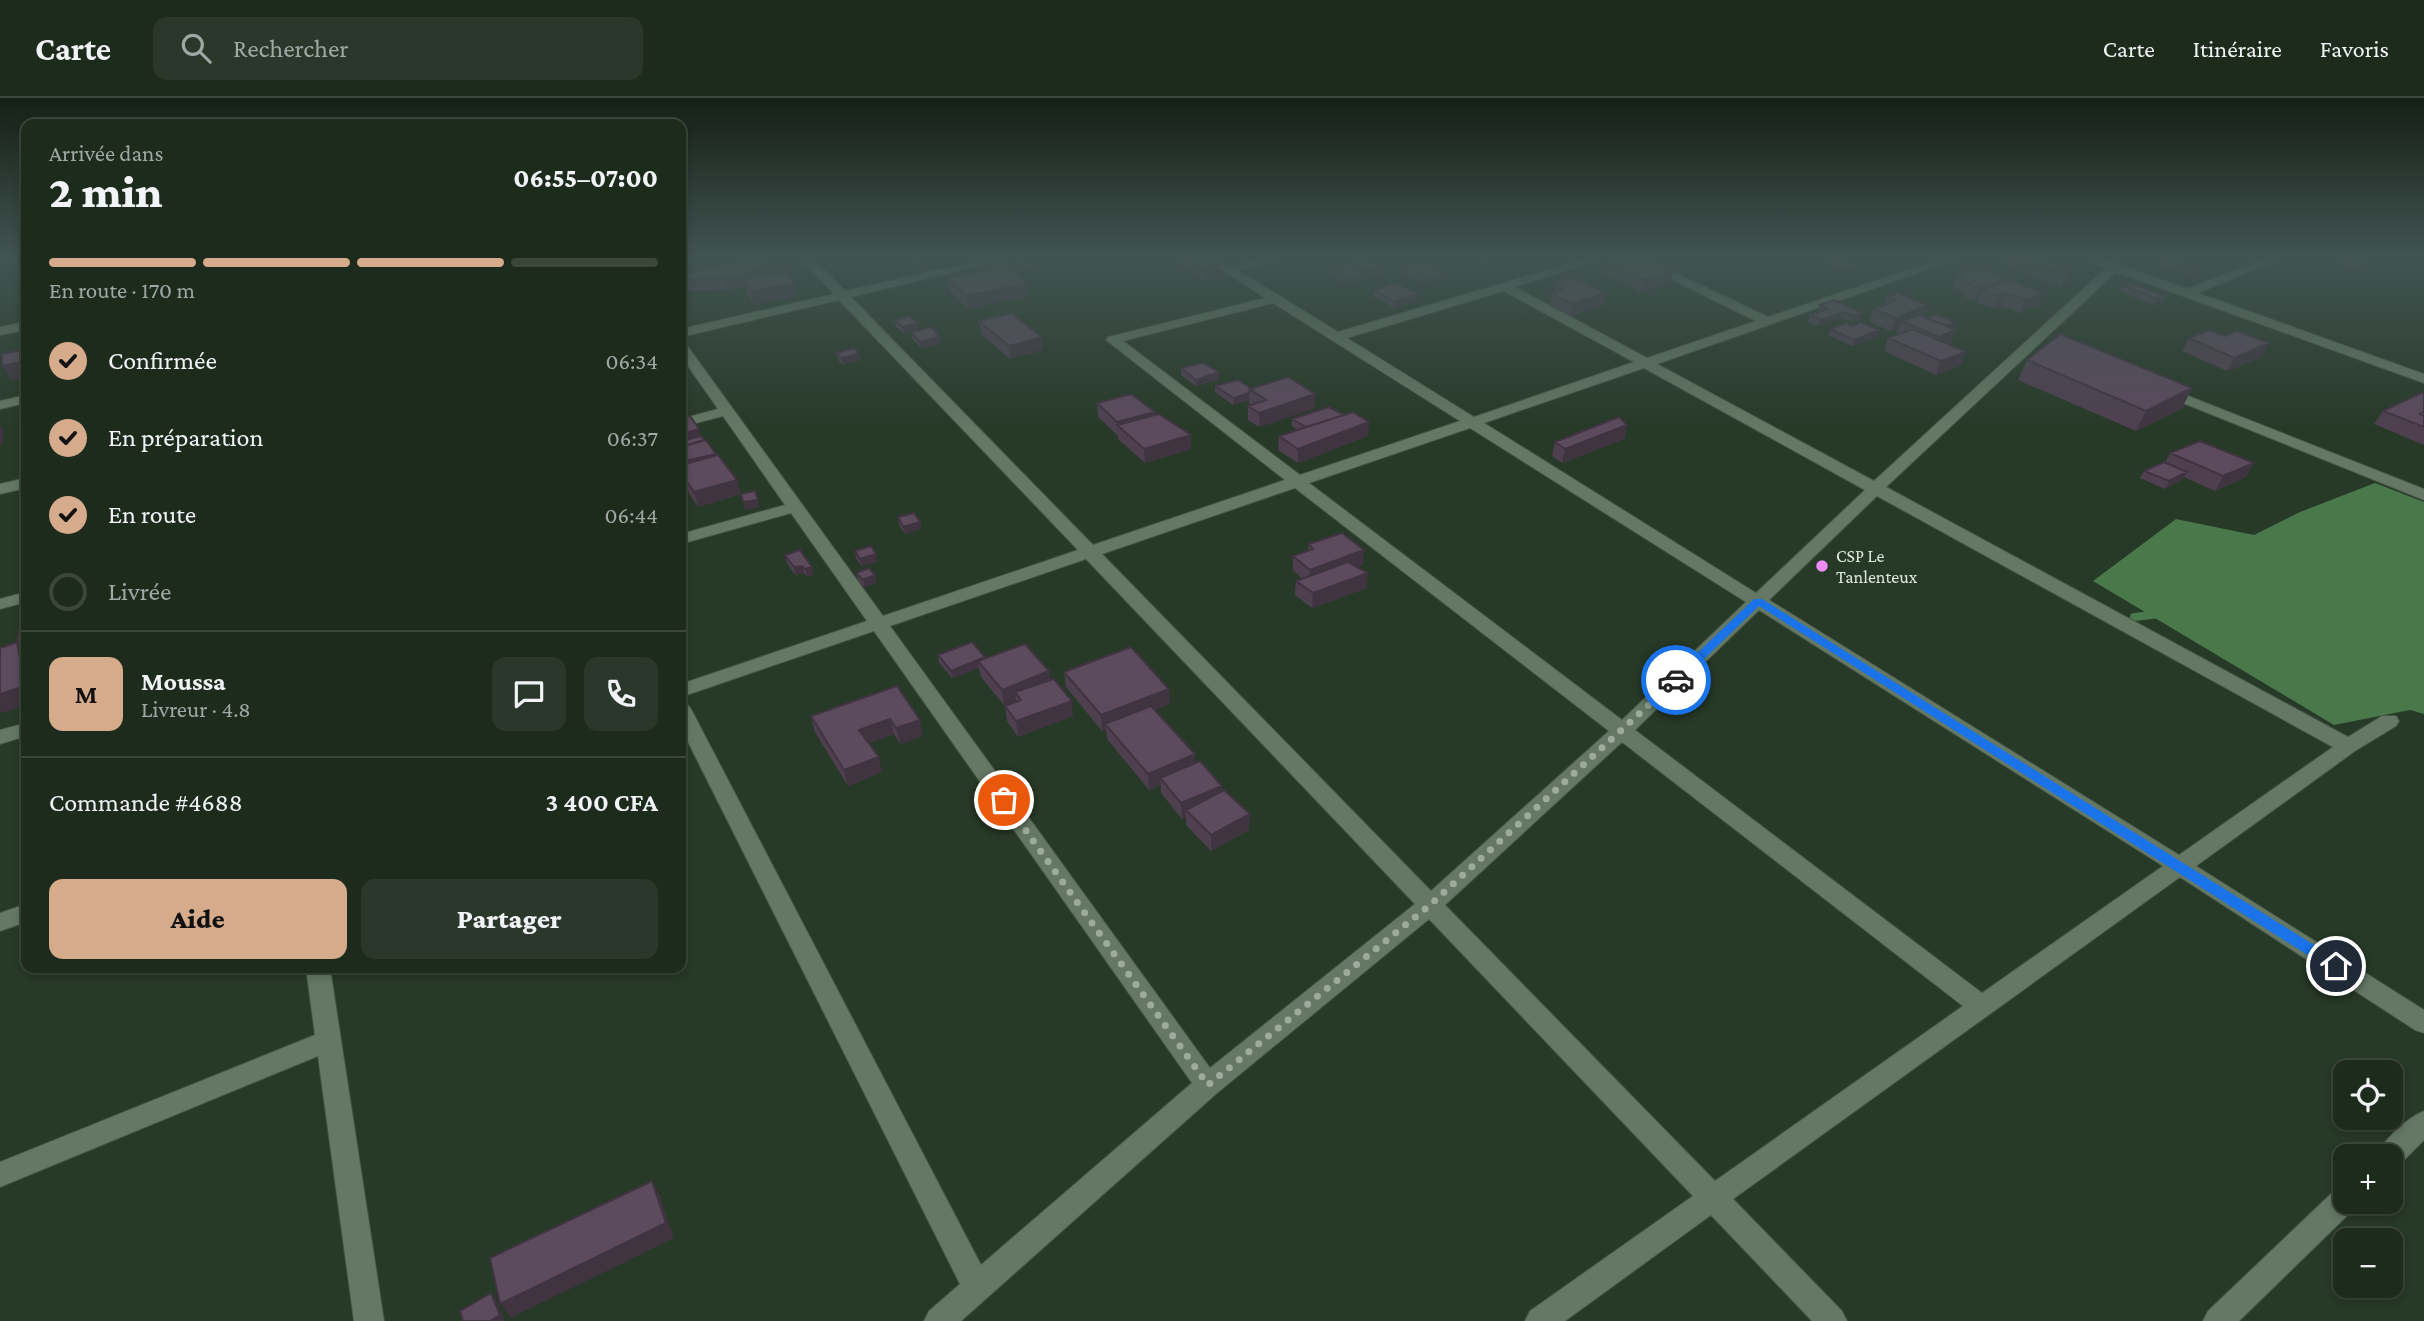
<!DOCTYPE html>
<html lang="fr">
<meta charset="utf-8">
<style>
:root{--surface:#1d2b1d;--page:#2a372a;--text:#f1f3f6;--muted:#a0a7a4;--line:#3b473b;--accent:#d6ab8b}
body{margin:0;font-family:"Crimson Pro",serif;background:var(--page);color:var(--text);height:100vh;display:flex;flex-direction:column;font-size:26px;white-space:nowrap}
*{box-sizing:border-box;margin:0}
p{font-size:23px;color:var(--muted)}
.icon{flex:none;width:38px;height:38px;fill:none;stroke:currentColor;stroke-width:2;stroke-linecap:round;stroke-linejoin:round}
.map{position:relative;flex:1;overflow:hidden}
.drawer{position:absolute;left:21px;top:21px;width:665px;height:854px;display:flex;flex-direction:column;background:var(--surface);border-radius:14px;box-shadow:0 4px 10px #0003,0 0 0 2px var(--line)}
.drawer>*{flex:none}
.tools{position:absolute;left:2333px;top:962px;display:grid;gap:14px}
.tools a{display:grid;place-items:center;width:70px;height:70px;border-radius:14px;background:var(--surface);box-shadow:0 4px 10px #0003,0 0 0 2px var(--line);font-size:35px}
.pin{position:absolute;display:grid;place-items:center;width:60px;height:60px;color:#fff;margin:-30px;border:4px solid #fff;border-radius:50%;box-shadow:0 2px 7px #0007}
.courier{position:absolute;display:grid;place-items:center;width:70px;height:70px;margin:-35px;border:5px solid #1a73e8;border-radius:50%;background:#fff;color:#222;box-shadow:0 2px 9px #0007}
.overview em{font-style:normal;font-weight:800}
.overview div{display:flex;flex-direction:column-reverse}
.overview{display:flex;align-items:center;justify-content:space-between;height:119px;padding:0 28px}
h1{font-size:46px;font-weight:800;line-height:52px}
.bar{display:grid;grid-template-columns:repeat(4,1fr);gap:10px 7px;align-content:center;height:84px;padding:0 28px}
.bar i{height:9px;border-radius:5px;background:var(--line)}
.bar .current{background:var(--accent)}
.bar p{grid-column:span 4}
.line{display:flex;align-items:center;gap:18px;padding:0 28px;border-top:2px solid var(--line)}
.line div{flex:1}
.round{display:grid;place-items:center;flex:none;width:74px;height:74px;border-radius:14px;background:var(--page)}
ol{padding:0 28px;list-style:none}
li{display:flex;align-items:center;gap:21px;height:77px}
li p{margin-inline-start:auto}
li .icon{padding:7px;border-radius:50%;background:var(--accent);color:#111;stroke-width:4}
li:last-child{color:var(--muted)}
li i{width:38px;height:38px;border:4px solid var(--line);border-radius:50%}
.button{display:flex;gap:14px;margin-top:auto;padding:14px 28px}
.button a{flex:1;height:80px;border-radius:14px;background:var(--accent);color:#111;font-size:28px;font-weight:800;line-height:80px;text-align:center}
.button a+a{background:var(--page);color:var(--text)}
header{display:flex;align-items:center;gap:42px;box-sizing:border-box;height:98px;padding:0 35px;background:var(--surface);border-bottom:2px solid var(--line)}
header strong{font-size:33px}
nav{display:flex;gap:38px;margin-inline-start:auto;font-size:24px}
.search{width:490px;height:63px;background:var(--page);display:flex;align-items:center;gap:18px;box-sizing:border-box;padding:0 24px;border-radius:14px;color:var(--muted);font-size:26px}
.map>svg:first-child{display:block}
.water{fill:#49784a}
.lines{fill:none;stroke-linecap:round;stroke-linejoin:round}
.stream{stroke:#49784a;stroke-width:8}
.minor-casing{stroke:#455445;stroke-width:2}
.minor{fill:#647864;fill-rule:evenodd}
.wall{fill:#4f4050}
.shaded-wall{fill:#403441}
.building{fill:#5c4a5d;stroke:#403441;stroke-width:2}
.route{fill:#1a73e8}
.done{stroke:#9dab9d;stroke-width:7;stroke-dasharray:0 12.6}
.poi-dot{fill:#ef8bf7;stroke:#273927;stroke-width:2.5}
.labels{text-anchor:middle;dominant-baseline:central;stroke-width:7;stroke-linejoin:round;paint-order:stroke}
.poi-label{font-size:18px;fill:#dde8dd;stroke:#273927;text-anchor:start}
</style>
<header>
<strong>Carte</strong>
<div class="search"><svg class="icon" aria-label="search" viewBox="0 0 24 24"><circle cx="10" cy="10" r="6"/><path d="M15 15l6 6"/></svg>Rechercher</div>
<nav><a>Carte</a><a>Itinéraire</a><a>Favoris</a></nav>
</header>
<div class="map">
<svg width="2424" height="1223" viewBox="0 0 2424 1223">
<rect width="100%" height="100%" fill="#273927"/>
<!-- water -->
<path class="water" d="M2375 385 2424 404V616L2410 612 2334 627 2093 483 2176 421 2254 437 2300 414Z"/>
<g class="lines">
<!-- stream -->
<path class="stream" d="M2134 519 2160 516"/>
<!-- minor casing -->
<g class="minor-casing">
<path id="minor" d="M0 160H19L0 167Z
M681 160H691L681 165Z
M800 160H813L845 193 989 160H1011L851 199 1093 447 1285 382 1106 242 1108 239 1265 200 1204 160H1219L1231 168 1262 160H1283L1239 173 1338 234 1587 160H1606L1515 189 1647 260 1756 223 1628 160H1644L1768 219 1943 160H1961L1657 266 1874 383 2106 170 2084 160H2102L2187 191 2265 160H2282L2198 195 2424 276V285L2116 174 1886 389 2348 639 2382 618H2396L2399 623 2396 628 2355 653 2196 768 2424 912V935L2415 932 2180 779 1733 1101 1842 1213 1847 1223H1812L1711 1117 1565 1223H1525L1530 1213 1693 1098 1429 821 1217 995 961 1223H924L929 1213 960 1186 681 630V605L688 607 691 611 981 1167 1192 985 874 533 681 599V586L867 523 791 415 681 446V436L785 407 723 318 681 329V321L718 311 681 258V245L686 246 883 518 1078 452 839 202 681 239V231L834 196ZM1504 193 1634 264 1474 319 1347 240ZM1273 205 1460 323 1300 377 1123 243ZM1644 270 1865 392 1756 495 1484 325ZM1470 330 1746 504 1622 622 1309 385ZM1295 390 1609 633 1431 793 1102 456ZM1877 398 2333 649 2179 757 1769 502ZM1086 461 1415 806 1210 970 890 528ZM1759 512 2163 768 1982 895 1635 632ZM1622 644 1963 908 1715 1083 1445 807Z
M26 224V232L0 237V229Z
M2163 288 2424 391V402L2158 295 2156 292Z
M26 297V305L0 311V303Z
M26 380V390L0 396V386Z
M26 494V504L0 511V501Z
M26 625V638L0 646V632Z
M26 806V824L0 833V815Z
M306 870H330L384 1223H354L318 958 0 1089V1064L315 937Z
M2424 1013V1042L2398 1068 2390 1071V1059H2376C2383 1042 2407 1020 2424 1013Z
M2345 1088V1104H2357L2355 1110 2239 1223H2203L2208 1213 2335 1092Z"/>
</g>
<!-- minor -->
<use href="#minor" class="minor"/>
</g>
<!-- wall -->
<path class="wall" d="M910 160H947L948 163 919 169Z
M1015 160H1044L1045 165 1024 170 1016 164Z
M1169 160H1209L1218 178 1203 182Z
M1474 160H1509L1486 167Z
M1609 160H1646L1673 173 1670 185 1641 194 1605 176Z
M1817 160H1863L1861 166 1844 172Z
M1990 160H2039L2073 172 2067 185 2060 190 1989 161Z
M2158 160H2175L2199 168 2196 174 2192 177 2156 166Z
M2331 160H2374L2370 166 2358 172 2329 163Z
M1351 164 1382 170 1381 177 1366 180 1364 179V181L1347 186 1331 176 1332 170 1351 167Z
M773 165 775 176 798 198 754 207 746 194 745 189 727 192 689 193 685 180Z
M983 165 1011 172 1028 185 1029 198 968 211 950 194 948 181 985 173 983 172Z
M1403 168 1442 181 1423 186 1402 174Z
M1964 170 2006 182 2044 195 2038 207 2020 215 2001 208 1994 211 1977 204 1978 202 1974 203 1962 198 1964 194 1952 189 1957 177 1962 175Z
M1556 183 1606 195 1604 207 1571 218 1550 208 1552 196 1554 195Z
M2122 187 2165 198 2162 204 2154 207 2119 193Z
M1374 192 1418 196V203L1394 210 1373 198Z
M1897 195 1924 219 1956 232 1951 245 1948 246 1961 267 1936 277 1884 253 1888 240 1899 236H1897L1899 229 1891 233 1869 224 1874 211 1884 207 1887 199Z
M1834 202 1861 221 1852 224 1843 220 1818 228 1808 224 1810 217 1819 214 1820 207Z
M895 223 918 225 904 236 896 229Z
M979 223 1042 239 1043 252 1010 261 981 236Z
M1830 231 1879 232 1877 239 1852 248 1828 237Z
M911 234 941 245 921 250 912 240Z
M2189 240 2262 259 2227 273 2182 253Z
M836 255 861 262 843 267 838 262Z
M2027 262 2192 290 2182 310 2136 333 2018 282Z
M1181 270 1219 281 1196 288 1181 277Z
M1215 288 1315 296V310L1259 329 1248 322V308L1252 307 1249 305V302L1233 307 1215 294Z
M2424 296V347L2374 326 2383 313Z
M1097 305 1155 314V317L1191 351 1145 365 1118 341V338L1098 319Z
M681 320 701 338 717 357 741 396 698 409 681 383Z
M1292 321 1368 338 1298 365 1278 352 1279 338 1298 332 1292 328Z
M1627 327 1624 341 1562 365 1552 358 1555 344Z
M2170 355 2246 379 2215 393 2184 379 2183 381 2165 391 2140 380 2144 373 2165 365Z
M898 419 920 424 921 431 905 436 899 427Z
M1309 446 1363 467 1357 469 1367 490 1312 510 1295 497 1296 483 1302 481 1293 472V458L1308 452Z
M855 453 877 464 861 468 856 460Z
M785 457 812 469 814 476 807 479 804 475 795 477 787 465Z
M856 475 877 485 864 489 858 482Z
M938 557 985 561 1049 573 1050 582 1073 618 1018 639 1007 623 1005 608 1016 604V602L1004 607 981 579 979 570 952 580 939 565Z
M1064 574 1170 606 1155 612 1195 656V665L1222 688V694L1249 732 1211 753 1186 727V719L1182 721 1161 695V687L1149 692 1107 641 1106 631 1102 633 1066 589Z
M897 588 923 638 900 646 894 636 869 645 882 674 848 688 815 634 811 618Z"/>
<!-- shaded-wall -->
<path class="shaded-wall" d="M918 160H947L948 163 919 169Z
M1037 160H1044L1045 165 1024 170V164Z
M1487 160H1509L1486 167Z
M1848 160H1863L1861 166 1844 172Z
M2374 160 2370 166 2358 172 2361 166Z
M773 165 775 177 743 182 745 189 727 192 724 180 754 169Z
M1218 166V178L1203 182V170Z
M2199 168 2196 174 2192 177 2195 171Z
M1382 170 1381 177 1366 180 1367 174Z
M2073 172 2067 185 2060 190 2066 177Z
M1673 173 1670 185 1641 194 1643 182Z
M1365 175 1364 181 1347 186 1348 179Z
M1443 175 1442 181 1423 186 1424 180Z
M2006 181 2001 193 1982 192 1978 202 1974 203 1979 191Z
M795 185 798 198 754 207 751 194Z
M1028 185 1029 198 968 211 967 198Z
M1606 195 1604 207 1571 218 1573 206Z
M2006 195 2001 208 1994 211 1999 198Z
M2044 195 2038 207 2020 215 2025 202Z
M1418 196V203L1394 210V204Z
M2165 198 2162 204 2154 207 2157 201Z
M1928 207 1923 220 1902 223 1899 229 1891 233 1896 220Z
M1845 214 1843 220 1818 228 1820 222Z
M1863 215 1861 221 1852 224 1855 218Z
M918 225 919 232 904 236 903 229Z
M1957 225 1954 231H1941Z
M1879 232 1877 239 1852 248 1854 242Z
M1956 232 1951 245 1934 252 1939 239Z
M940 239 941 245 921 250 920 244Z
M1042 239 1043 252 1010 261 1009 248Z
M2269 245 2262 259 2227 273 2234 260Z
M1966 254 1961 267 1936 277 1941 263Z
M859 256 861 262 843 267 841 260Z
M26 263V285L23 286 19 280 11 282 2 268Z
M1219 274V281L1196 288V282Z
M2192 290 2182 310 2136 333 2146 313Z
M1249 295V302L1233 307 1234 300Z
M1315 296V310L1259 329V315Z
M1155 314V328L1117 327V324Z
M1369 324 1368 338 1298 365V351Z
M0 327 4 332 2 347H0Z
M1627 327 1624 341 1562 365 1565 351Z
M699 331 703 345 681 351V336Z
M1191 337V351L1145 365 1144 351Z
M716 356 720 370 681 375V364Z
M2254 365 2246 379 2215 393 2223 378Z
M2187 374 2183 381 2165 391 2169 383Z
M737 382 741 396 698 409 694 394Z
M758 402 760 409 745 412 743 404Z
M920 424 921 431 905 436 903 429Z
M1364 452 1363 467 1309 487 1310 472Z
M876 456 877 464 861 468 860 461Z
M802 468 804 475 795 477 794 469Z
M812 469 814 476 807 479 805 471Z
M1368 475 1367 490 1312 510 1313 495Z
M875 477 877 485 864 489 863 482Z
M26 541V607L1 615 0 614V596L17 544Z
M985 559 986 567 978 563 979 570 952 580 951 573Z
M1049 573 1051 589 1015 594 1016 602 1004 607 1002 592Z
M1169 591 1170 606 1109 630 1105 626 1106 631 1102 633 1101 617Z
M1072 603 1073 618 1018 639 1016 623Z
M890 621 894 636 863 647 859 632Z
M920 622 923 638 900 646 896 630Z
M1195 656V672L1160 680 1161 687 1149 692 1148 676Z
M879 659 882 674 848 688 844 672Z
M1222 688V703L1186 712V719L1182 721 1181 705Z
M1250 716 1249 732 1211 753V737Z
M652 1083 660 1098 674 1140 511 1220 500 1206Z
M491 1195 496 1202 505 1223H490Z"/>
<!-- building -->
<path class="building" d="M752 160H768L773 165 754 169 752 174 724 180H685L689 175Z
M1019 160H1037L1024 164Z
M1188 160H1209L1218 166 1203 170Z
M1621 160H1646L1673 173 1643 182 1607 164Z
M2022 160H2039L2073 172 2066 177Z
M2161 160H2175L2199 168 2195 171Z
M2343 160H2374L2361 166Z
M1002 161 1010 167 990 171 983 165Z
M1366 161 1382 170 1367 174 1351 164Z
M1421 163 1443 175 1424 180 1403 168Z
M1348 165 1365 175 1348 179 1332 170Z
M1971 167 2006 181 1979 191 1967 186 1974 183 1957 177 1970 172 1964 170Z
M1005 168 1028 185 967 198 948 181Z
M786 173 795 185 751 194 743 182Z
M1568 180 1579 182 1606 195 1573 206 1552 196 1563 192 1556 189 1563 187 1556 183Z
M2008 181 2044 195 2025 202 2006 195 1999 198 1982 192Z
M1398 185 1418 196 1394 204 1374 192Z
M2131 185 2165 198 2157 201 2122 187Z
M1897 195 1928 207 1896 220 1874 211 1896 202 1887 199Z
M1834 202 1863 215 1855 218 1845 214 1820 222 1810 217 1828 211 1820 207Z
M1011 215 1042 239 1009 248 979 223Z
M1936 216 1957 225 1947 228 1926 220Z
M1919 217 1956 232 1939 239 1902 223Z
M909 218 918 225 903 229 895 223Z
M1861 224 1879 232 1854 242 1830 231 1846 225 1852 228Z
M931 229 940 239 920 244 911 234Z
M1913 231 1966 254 1941 263 1888 240Z
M2210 232 2225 238 2237 233 2269 245 2234 260 2189 240Z
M2060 236 2192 290 2146 313 2027 262Z
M855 250 859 256 841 260 836 255Z
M26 251V263L2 268V256Z
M1203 265 1219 274 1196 282 1181 270Z
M26 271V278L19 279 20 273Z
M1288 279 1315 296 1259 315 1248 308 1266 302 1250 291Z
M1238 282 1252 291H1250L1249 295 1234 300 1215 288Z
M2421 295 2424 296V314L2420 316 2424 318V329L2383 313Z
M1131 296 1155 314 1117 324 1097 305Z
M1329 309 1344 317 1306 329 1292 321Z
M1353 314 1369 324 1298 351 1279 338Z
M1159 316 1191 337 1144 351 1117 327Z
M690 318 699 331 681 336V320Z
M1619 319 1627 327 1565 351 1555 344Z
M701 338 704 342 681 349V343Z
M706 342 716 356 681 364V349Z
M2200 343 2254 365 2223 378 2170 355Z
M718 357 737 382 694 394 681 375V367Z
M2164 364 2187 374 2169 383 2144 373Z
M755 393 758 402 743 404 741 396Z
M914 415 920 424 903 429 898 419Z
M1342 435 1364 452 1310 472 1293 458 1313 451 1309 446Z
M871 448 876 456 860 461 855 453Z
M800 452 812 469 805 471 802 468 794 469 785 457Z
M1348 464 1368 475 1313 495 1296 483Z
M869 470 875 477 863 482 856 475Z
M25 501 26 541 17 544Z
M17 544 25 588 0 596V550Z
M972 544 985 559 951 573 938 557Z
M1025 546 1049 573 1002 592 978 563Z
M1131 549 1169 591 1101 617 1064 574Z
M1054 581 1072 603 1016 623 1005 608 1021 602 1015 594Z
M897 588 920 622 896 630 890 621 859 632 879 659 844 672 811 618Z
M1151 608 1195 656 1148 676 1105 626Z
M1200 663 1222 688 1181 705 1160 680Z
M1224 692 1250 716 1211 737 1186 712Z
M652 1083 666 1125 500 1206 490 1160Z
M491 1195 500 1217 490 1223H463L460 1213Z"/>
<!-- sky -->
<linearGradient id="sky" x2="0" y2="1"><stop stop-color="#151f15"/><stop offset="0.48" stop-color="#415452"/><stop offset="1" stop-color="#415452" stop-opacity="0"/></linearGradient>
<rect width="2424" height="331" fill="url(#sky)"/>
<!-- route -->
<path class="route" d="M1754 501H1762L2341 864V872H2331L1759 508 1680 584H1672V579Z"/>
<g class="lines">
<!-- done -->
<path class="done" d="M1004 702 1208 987 1430 807 1676 582"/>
</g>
<!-- markers -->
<circle class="poi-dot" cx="1822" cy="468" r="7"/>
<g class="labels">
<!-- poi labels -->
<g class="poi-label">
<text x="1836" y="458">CSP Le<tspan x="1836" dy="21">Tanlenteux</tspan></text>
</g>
</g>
</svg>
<div class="tools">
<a><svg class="icon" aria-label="locate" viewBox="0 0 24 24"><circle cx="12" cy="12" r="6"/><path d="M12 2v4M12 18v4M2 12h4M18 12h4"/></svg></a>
<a>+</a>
<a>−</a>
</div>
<div class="pin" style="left:1004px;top:702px;background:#ea580c"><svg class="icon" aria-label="bag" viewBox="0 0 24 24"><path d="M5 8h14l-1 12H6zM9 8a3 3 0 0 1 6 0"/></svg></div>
<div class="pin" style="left:2336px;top:868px;background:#1f2937"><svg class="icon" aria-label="home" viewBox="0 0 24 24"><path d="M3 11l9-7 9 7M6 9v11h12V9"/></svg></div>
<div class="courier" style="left:1676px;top:582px"><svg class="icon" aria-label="car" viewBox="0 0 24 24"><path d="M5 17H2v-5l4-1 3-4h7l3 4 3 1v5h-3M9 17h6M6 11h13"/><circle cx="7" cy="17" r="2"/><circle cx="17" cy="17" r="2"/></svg></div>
<section class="drawer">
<div class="overview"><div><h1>2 min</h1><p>Arrivée dans</p></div><em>06:55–07:00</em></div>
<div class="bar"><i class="current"></i><i class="current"></i><i class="current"></i><i></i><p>En route · 170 m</p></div>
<ol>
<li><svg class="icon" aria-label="check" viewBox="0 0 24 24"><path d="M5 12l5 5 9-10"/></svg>Confirmée<p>06:34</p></li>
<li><svg class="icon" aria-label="check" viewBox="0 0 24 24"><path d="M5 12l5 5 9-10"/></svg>En préparation<p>06:37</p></li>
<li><svg class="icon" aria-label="check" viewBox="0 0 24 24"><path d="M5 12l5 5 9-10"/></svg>En route<p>06:44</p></li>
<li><i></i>Livrée</li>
</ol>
<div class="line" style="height:126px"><b class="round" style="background:var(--accent);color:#111">M</b><div><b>Moussa</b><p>Livreur · 4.8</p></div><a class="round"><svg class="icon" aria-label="chat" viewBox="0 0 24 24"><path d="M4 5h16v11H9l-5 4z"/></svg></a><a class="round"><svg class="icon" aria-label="phone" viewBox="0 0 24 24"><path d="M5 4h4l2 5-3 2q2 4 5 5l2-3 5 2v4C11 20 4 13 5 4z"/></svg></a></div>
<div class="line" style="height:91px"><div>Commande #4688</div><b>3 400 CFA</b></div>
<div class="button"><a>Aide</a><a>Partager</a></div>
</section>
</div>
